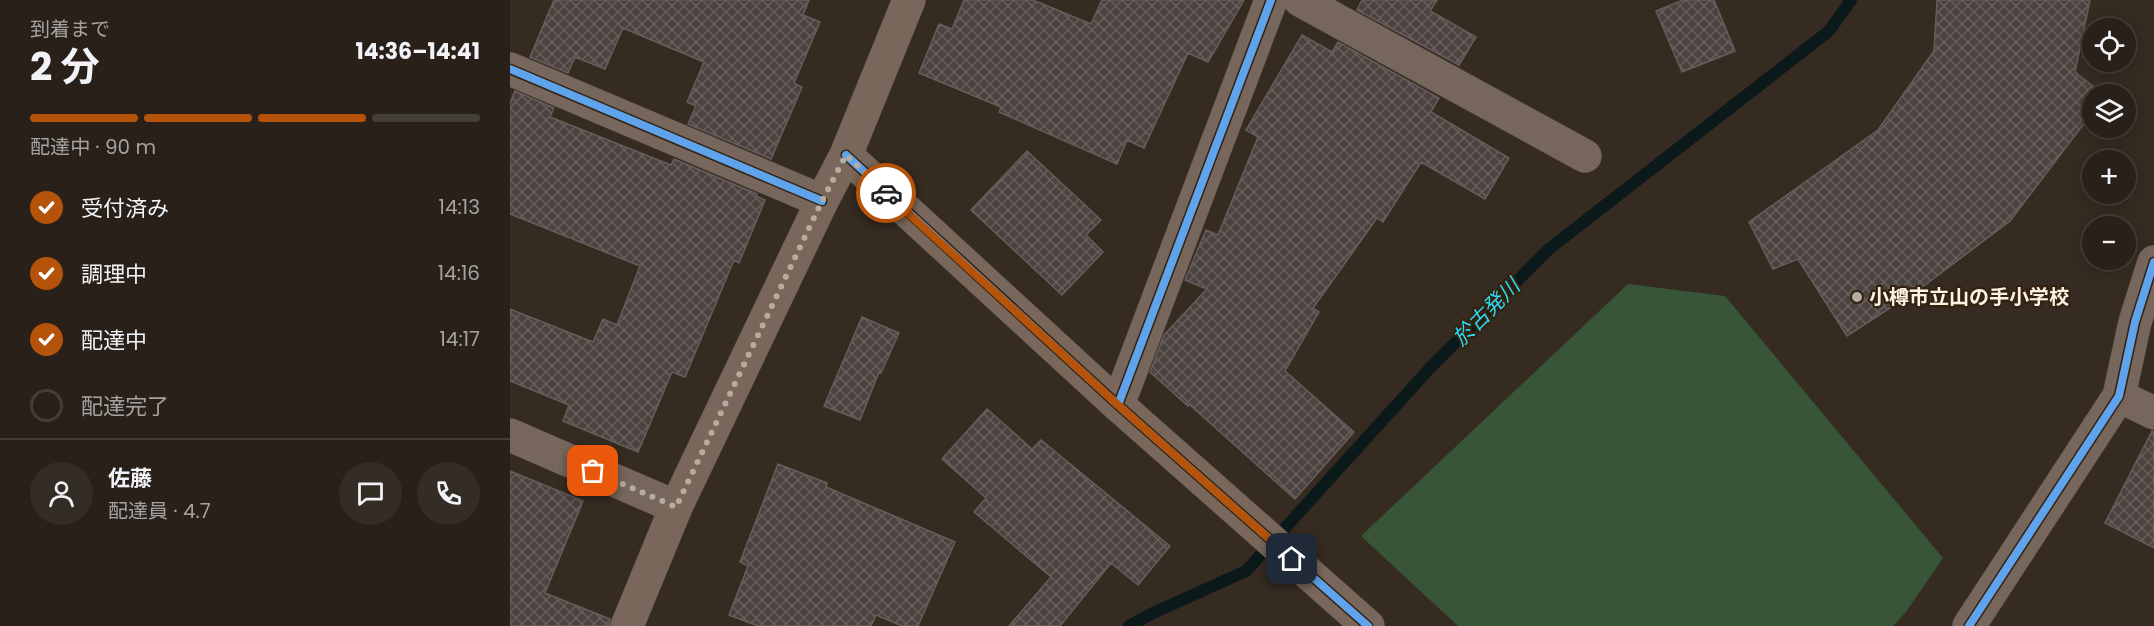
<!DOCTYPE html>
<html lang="ja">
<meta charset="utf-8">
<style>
:root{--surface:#282019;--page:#342d26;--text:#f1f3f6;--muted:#a5a3a2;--line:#443e38;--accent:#b45309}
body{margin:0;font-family:Poppins,"Noto Sans JP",sans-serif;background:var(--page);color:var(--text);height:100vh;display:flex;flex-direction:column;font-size:22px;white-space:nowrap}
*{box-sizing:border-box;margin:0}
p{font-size:20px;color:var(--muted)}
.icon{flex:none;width:33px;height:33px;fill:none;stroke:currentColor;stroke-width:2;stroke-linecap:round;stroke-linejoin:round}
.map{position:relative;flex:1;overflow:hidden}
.drawer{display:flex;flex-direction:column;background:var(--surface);width:510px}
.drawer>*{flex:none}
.tools{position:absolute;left:1572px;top:18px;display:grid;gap:12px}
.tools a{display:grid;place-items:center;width:54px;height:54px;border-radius:50%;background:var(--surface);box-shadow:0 3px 15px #0003,0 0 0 2px var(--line);font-size:30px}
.pin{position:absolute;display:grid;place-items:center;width:51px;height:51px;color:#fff;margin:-26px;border-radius:12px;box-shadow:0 3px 9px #0006}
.courier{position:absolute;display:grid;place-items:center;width:60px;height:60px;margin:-30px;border:4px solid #b45309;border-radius:50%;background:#fff;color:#222;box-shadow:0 2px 8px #0007}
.overview em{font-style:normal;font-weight:700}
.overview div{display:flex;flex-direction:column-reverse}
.overview{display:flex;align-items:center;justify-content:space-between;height:102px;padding:0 30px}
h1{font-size:39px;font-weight:700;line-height:45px}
.bar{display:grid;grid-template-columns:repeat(4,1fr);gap:9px 6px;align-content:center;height:72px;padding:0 30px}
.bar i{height:8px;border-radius:4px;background:var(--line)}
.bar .on{background:var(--accent)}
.bar p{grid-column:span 4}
.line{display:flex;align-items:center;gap:15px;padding:0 30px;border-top:2px solid var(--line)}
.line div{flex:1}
.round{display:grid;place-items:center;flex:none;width:63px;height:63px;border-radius:32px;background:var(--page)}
ol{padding:0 30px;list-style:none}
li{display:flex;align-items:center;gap:18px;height:66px}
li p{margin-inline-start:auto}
li .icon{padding:6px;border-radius:50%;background:var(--accent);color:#fff;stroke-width:4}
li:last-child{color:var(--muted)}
li i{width:33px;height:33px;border:3px solid var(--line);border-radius:50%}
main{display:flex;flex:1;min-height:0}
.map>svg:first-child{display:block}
.green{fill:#385537}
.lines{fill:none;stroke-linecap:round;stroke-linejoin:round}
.stream{stroke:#0c191a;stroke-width:12}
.building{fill:url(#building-cross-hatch);stroke:#675d5b;stroke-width:1.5}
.street-casing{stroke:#4f473e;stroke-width:34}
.secondary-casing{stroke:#4f473e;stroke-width:34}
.street{stroke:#76665c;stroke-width:33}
.secondary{stroke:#79675b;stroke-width:33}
.cycleway-casing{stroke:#33220f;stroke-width:11}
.cycleway{stroke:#60a3ed;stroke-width:8}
.done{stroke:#b7aca0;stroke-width:6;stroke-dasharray:0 10.8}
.route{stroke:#b45309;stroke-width:8}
.poi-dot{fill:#b7aca0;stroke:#33220f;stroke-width:2}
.labels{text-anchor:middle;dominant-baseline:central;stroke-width:4.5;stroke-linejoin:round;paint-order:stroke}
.poi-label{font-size:20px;font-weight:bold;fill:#fdf1e5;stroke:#33220f;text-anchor:start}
.water-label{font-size:21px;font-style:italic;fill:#2bdaf4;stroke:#33220f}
</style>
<main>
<section class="drawer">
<div class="overview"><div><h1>2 分</h1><p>到着まで</p></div><em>14:36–14:41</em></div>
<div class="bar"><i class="on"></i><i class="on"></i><i class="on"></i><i></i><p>配達中 · 90 m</p></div>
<ol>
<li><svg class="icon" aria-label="check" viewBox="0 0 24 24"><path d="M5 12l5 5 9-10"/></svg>受付済み<p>14:13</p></li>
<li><svg class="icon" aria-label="check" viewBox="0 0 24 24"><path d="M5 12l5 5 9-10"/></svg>調理中<p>14:16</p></li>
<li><svg class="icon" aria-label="check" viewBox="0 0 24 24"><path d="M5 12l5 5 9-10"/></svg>配達中<p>14:17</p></li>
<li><i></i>配達完了</li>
</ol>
<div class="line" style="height:108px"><a class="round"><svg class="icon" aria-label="person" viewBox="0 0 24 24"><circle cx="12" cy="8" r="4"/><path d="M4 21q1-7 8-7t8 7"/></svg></a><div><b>佐藤</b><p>配達員 · 4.7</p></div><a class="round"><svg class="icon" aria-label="chat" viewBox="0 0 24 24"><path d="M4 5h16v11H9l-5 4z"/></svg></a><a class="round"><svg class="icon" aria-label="phone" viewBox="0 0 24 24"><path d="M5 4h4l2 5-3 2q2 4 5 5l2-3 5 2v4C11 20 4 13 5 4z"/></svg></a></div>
</section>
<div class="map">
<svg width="1644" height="626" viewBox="0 0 1644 626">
<defs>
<pattern id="building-cross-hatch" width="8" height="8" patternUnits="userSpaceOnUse" patternTransform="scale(1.5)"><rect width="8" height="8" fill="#4c4341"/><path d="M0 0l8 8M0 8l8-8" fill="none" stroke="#675f5c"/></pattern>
</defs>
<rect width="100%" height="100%" fill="#352b21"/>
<!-- green -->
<path class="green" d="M1118 284 1215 296 1433 558 1396 612 1383 626H948L851 536Z"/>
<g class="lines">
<!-- stream -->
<path class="stream" d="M619 626 643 613 736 571 920 368 1039 249 1319 31 1341 0"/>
</g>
<!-- building -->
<path class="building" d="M44 0H299L293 15 310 22 284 83 292 87 261 159 178 124 186 106 177 102 194 62 113 28 95 69 65 57 58 73 20 57Z
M454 0H523L581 24 592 0H734L698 62 678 53 634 148 617 140 607 164 489 112 491 107 409 73 429 24 442 29Z
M852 0H927L920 11 966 37 949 65 847 10Z
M1173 0H1204L1225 51 1172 72 1146 11Z
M1427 0H1580L1565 72 1593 94H1582V113L1500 221 1411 288 1337 336 1288 259 1263 269 1239 222 1368 130 1424 51Z
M792 35 822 52 828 42 929 98 921 112 999 158 975 199 911 162 873 222 867 218 803 308 809 312 775 371 844 432 785 499 680 405 678 406 640 372 654 335 697 289 675 280 696 230 708 235 748 137 736 130Z
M5 91 44 108 40 117 161 165 164 159 247 194 246 196 255 200 229 263 224 260 175 377 162 372 128 452 53 421 59 405 0 381V309L83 342 93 319 107 325 130 266 0 214V103Z
M517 151 591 220 576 235 593 252 552 295 461 210Z
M352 317 389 333 371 373 369 372 350 420 314 406Z
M477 409 522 449 531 440 660 546 628 585 601 563 550 626H499L541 577 464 512 476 498 432 459Z
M1642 431 1644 432V548L1595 523Z
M268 464 317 483 316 487 445 542 408 626H392L366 615 361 626H248L219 615 238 566 230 562Z
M0 471 73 501 35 593 100 619 99 626H0Z"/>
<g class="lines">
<!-- street casing -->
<g class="street-casing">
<path id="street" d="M790 0 1075 156
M0 69 312 201
M1609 396 1644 413
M608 405 761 0
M0 435 166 507
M1459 626 1609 396 1625 322 1644 262"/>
</g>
<!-- secondary casing -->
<g class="secondary-casing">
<path id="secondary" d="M336 155 608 405 858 626
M117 626 166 507 312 201 336 155 399 0"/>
</g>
<!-- street -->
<use href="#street" class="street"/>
<!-- secondary -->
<use href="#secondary" class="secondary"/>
<!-- cycleway casing -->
<g class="cycleway-casing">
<path id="cycleway" d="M0 69 312 201
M336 155 608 405 858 626
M608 405 761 0
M1459 626 1609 396 1625 322 1644 262"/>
</g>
<!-- cycleway -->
<use href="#cycleway" class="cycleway"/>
</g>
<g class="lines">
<!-- done -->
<path class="done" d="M83 471 166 507 312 201 336 155 376 193"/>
<!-- route -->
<path class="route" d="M376 193 608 405 782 559"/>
</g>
<!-- markers -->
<circle class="poi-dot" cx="1347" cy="297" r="6"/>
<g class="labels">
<!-- poi labels -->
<g class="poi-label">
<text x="1359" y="297">小樽市立山の手小学校</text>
</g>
<!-- water labels -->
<g class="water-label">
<text transform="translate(976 312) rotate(-45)">於古発川</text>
</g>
</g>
</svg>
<div class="tools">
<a><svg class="icon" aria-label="locate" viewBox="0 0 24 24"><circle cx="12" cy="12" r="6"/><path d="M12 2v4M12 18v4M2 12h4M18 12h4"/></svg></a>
<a><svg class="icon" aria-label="layers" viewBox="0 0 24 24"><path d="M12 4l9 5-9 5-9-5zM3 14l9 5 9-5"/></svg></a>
<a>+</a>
<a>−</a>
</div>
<div class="pin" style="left:83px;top:471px;background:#ea580c"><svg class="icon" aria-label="bag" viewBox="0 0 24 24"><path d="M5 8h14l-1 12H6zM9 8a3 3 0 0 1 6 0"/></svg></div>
<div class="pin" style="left:782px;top:559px;background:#1f2937"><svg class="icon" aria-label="home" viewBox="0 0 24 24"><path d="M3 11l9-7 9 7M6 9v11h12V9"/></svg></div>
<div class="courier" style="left:376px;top:193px"><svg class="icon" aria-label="car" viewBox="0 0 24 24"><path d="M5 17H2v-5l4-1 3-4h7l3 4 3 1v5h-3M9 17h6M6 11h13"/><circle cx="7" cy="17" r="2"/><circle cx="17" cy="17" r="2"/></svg></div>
</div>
</main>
